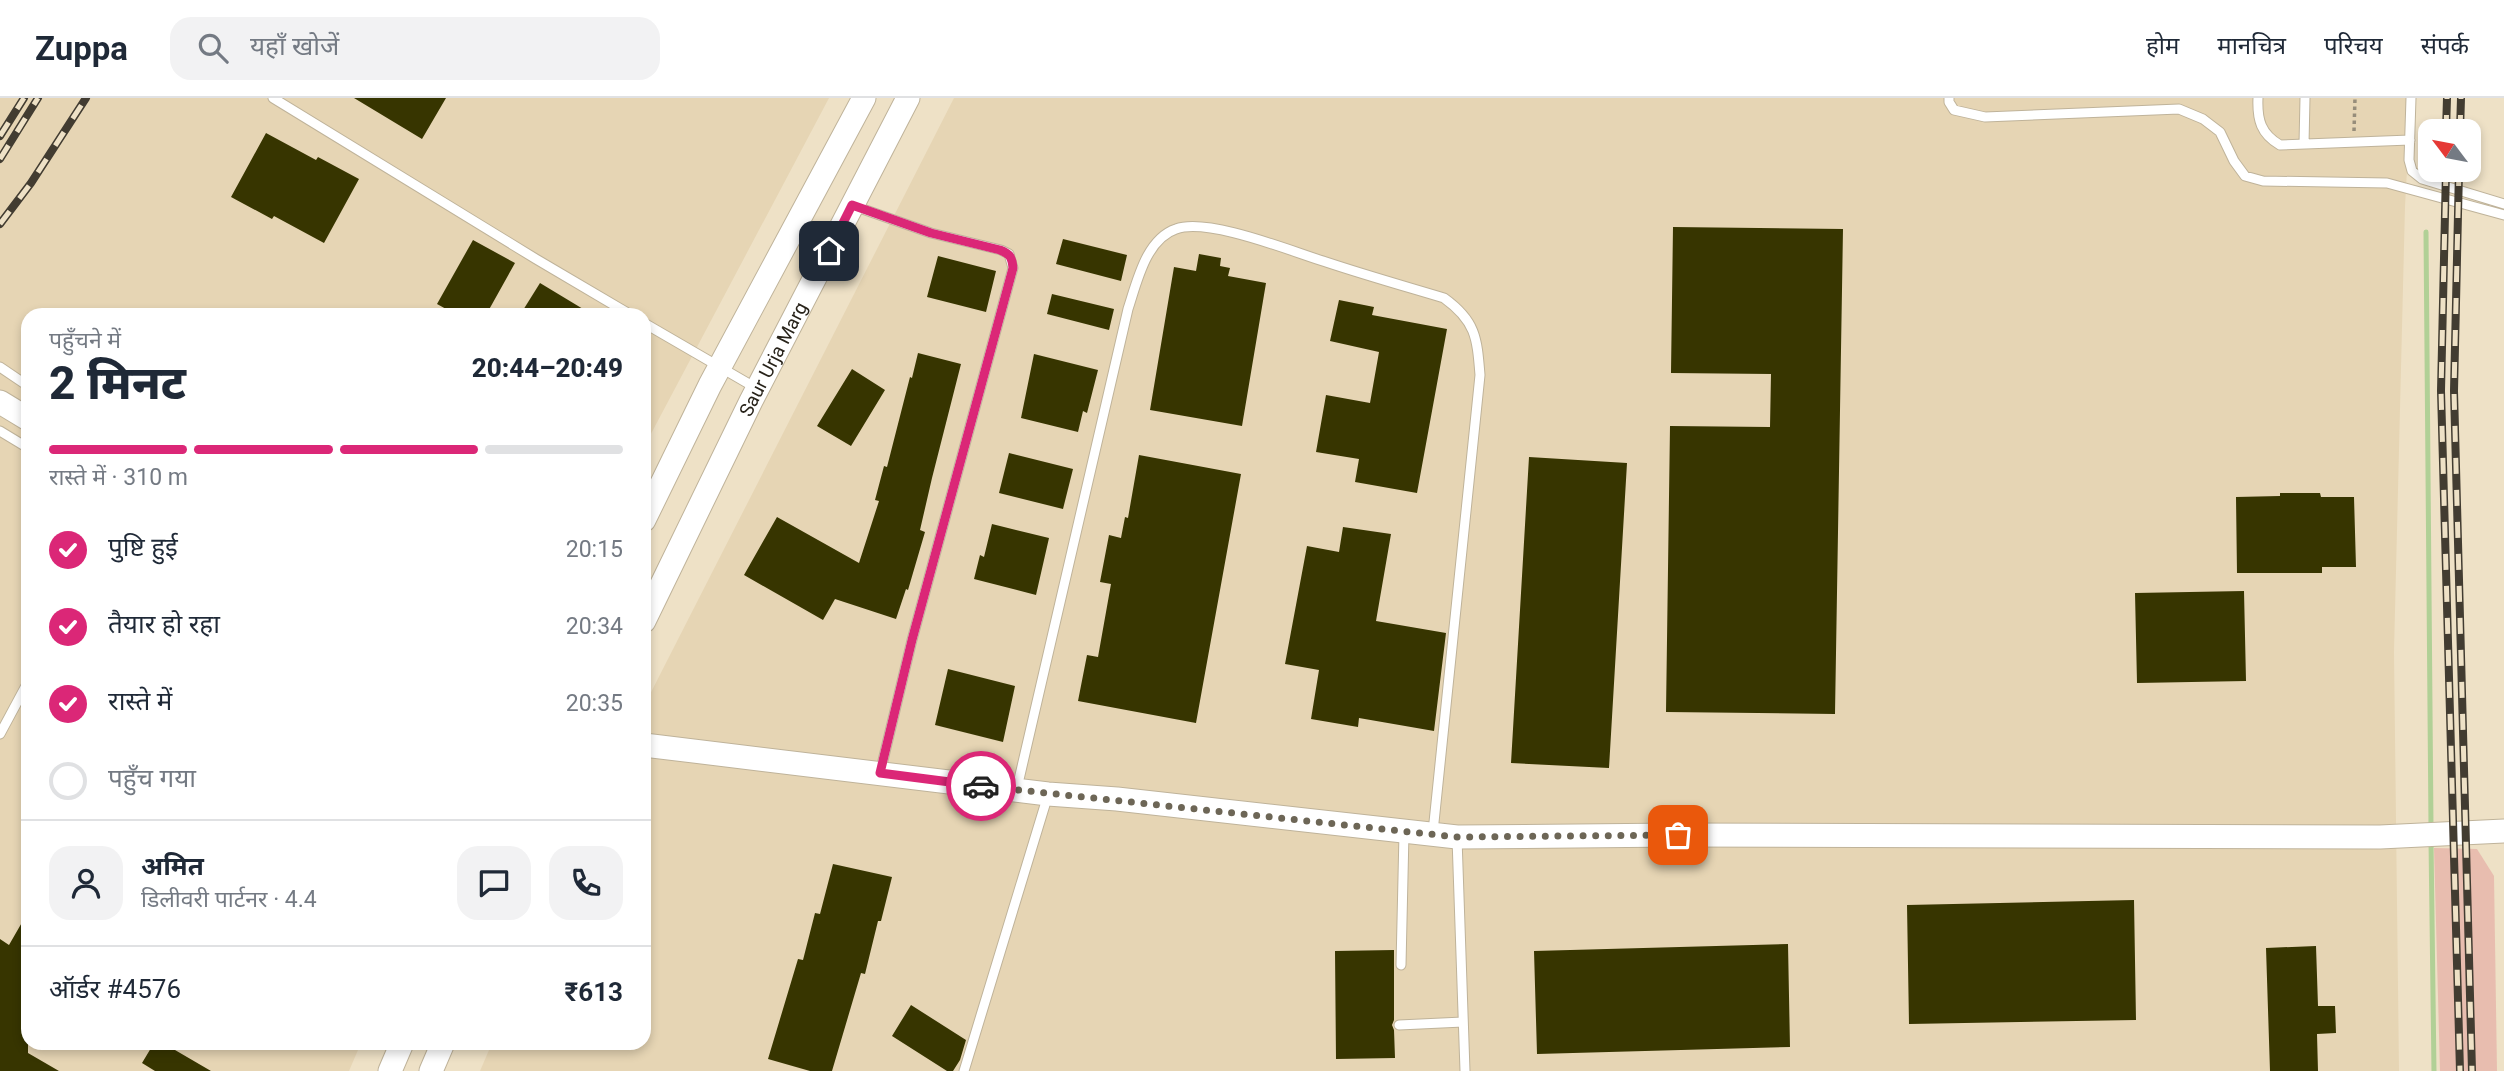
<!DOCTYPE html>
<html lang="hi">
<meta charset="utf-8">
<style>
:root{--surface:#fff;--page:#f2f2f3;--text:#1f2937;--muted:#747a83;--line:#e0e1e3;--accent:#db2777}
body{margin:0;font-family:Roboto,"Noto Sans Devanagari",sans-serif;background:var(--page);color:var(--text);height:100vh;display:flex;flex-direction:column;font-size:26px;white-space:nowrap}
*{box-sizing:border-box;margin:0}
p{font-size:23px;color:var(--muted)}
.icon{flex:none;width:38px;height:38px;fill:none;stroke:currentColor;stroke-width:2;stroke-linecap:round;stroke-linejoin:round}
.map{position:relative;flex:1;overflow:hidden}
.panel{position:absolute;left:21px;top:210px;width:630px;height:742px;display:flex;flex-direction:column;background:var(--surface);border-radius:21px;box-shadow:0 4px 10px #0003}
.panel>*{flex:none}
.needle{width:46px;rotate:302deg}
.fabs{position:absolute;left:2418px;top:21px;display:grid;gap:14px}
.fabs a{display:grid;place-items:center;width:63px;height:63px;border-radius:14px;background:var(--surface);box-shadow:0 4px 10px #0003;font-size:35px}
.pin{position:absolute;display:grid;place-items:center;width:60px;height:60px;color:#fff;margin:-30px;border-radius:14px;box-shadow:0 4px 10px #0006}
.courier{position:absolute;display:grid;place-items:center;width:70px;height:70px;margin:-35px;border:5px solid #db2777;border-radius:50%;background:#fff;color:#222;box-shadow:0 2px 9px #0007}
.overview em{font-style:normal;font-weight:800}
.overview div{display:flex;flex-direction:column-reverse}
.overview{display:flex;align-items:center;justify-content:space-between;height:119px;padding:0 28px}
h1{font-size:46px;font-weight:800;line-height:52px}
.bar{display:grid;grid-template-columns:repeat(4,1fr);gap:10px 7px;align-content:center;height:84px;padding:0 28px}
.bar i{height:9px;border-radius:5px;background:var(--line)}
.bar .current{background:var(--accent)}
.bar p{grid-column:span 4}
.line{display:flex;align-items:center;gap:18px;padding:0 28px;border-top:2px solid var(--line)}
.line div{flex:1}
.round{display:grid;place-items:center;flex:none;width:74px;height:74px;border-radius:21px;background:var(--page)}
ol{padding:0 28px;list-style:none}
li{display:flex;align-items:center;gap:21px;height:77px}
li p{margin-inline-start:auto}
li .icon{padding:7px;border-radius:50%;background:var(--accent);color:#fff;stroke-width:4}
li:last-child{color:var(--muted)}
li i{width:38px;height:38px;border:4px solid var(--line);border-radius:50%}
header{display:flex;align-items:center;gap:42px;box-sizing:border-box;height:98px;padding:0 35px;background:var(--surface);border-bottom:2px solid var(--line)}
header strong{font-size:33px}
nav{display:flex;gap:38px;margin-inline-start:auto;font-size:24px}
.search{width:490px;height:63px;background:var(--page);display:flex;align-items:center;gap:18px;box-sizing:border-box;padding:0 24px;border-radius:21px;color:var(--muted);font-size:26px}
.map>svg:first-child{display:block}
.built{fill:#e6d5b4}
.green{fill:#e8bdaf}
.lines{fill:none;stroke-linecap:round;stroke-linejoin:round}
.stream{stroke:#b1d096;stroke-width:5}
.building{fill:#373500}
.service-casing{stroke:#bfb39a;stroke-width:11}
.tertiary-casing{stroke:#bfb39a;stroke-width:25}
.path{stroke:#968d7a;stroke-width:3.5;stroke-dasharray:3.5 3.5;stroke-linecap:butt}
.service{stroke:#fff;stroke-width:9}
.tertiary{stroke:#fff;stroke-width:23}
.rail-casing{stroke:#423c31;stroke-width:8}
.rail{stroke:#eee1c6;stroke-width:5;stroke-dasharray:16;stroke-linecap:butt}
.done{stroke:#6d6656;stroke-width:7;stroke-dasharray:0 12.6}
.route{stroke:#db2777;stroke-width:9}
.labels{text-anchor:middle;dominant-baseline:central;stroke-width:7;stroke-linejoin:round;paint-order:stroke}
.street-label{font-size:19px;fill:#28231a;stroke:#eee1c6}
</style>
<header>
<strong>Zuppa</strong>
<div class="search"><svg class="icon" aria-label="search" viewBox="0 0 24 24"><circle cx="10" cy="10" r="6"/><path d="M15 15l6 6"/></svg>यहाँ खोजें</div>
<nav><a>होम</a><a>मानचित्र</a><a>परिचय</a><a>संपर्क</a></nav>
</header>
<div class="map">
<svg width="2504" height="973" viewBox="0 0 2504 973">
<rect width="100%" height="100%" fill="#eee1c6"/>
<!-- built -->
<path class="built" d="M0 0H829L644 349V217H28V945H361L349 973H0Z
M954 0H2411L2405 108 2394 554 2399 973H480L492 945H644V608Z"/>
<!-- green -->
<path class="green" d="M2434 750 2477 751 2494 778 2497 973H2440Z"/>
<g class="lines">
<!-- stream -->
<path class="stream" d="M2426 134 2431 729
M2431 743 2434 973"/>
</g>
<!-- building -->
<path class="building" d="M354 0H446L422 41Z
M266 35 316 62 318 59 359 81 324 145 274 118 272 121 231 99Z
M1673 129 1843 131 1835 616 1666 614 1670 328 1770 329 1771 276 1671 275Z
M1063 141 1127 157 1121 183 1056 166Z
M473 142 515 165 486 217H457L437 206Z
M1199 156 1221 160 1220 168 1230 170 1228 178 1266 185 1242 328 1150 312 1174 169 1196 173Z
M938 158 996 173 986 214 927 199Z
M540 185 593 217H520Z
M1052 196 1114 211 1109 232 1047 216Z
M1339 202 1374 209 1372 217 1447 231 1417 395 1355 384 1359 361 1316 354 1326 297 1370 305 1379 254 1330 243Z
M918 255 961 266 932 380 920 432 925 434 908 492 906 491 896 521 835 501 823 522 744 477 777 419 859 465 879 403 875 402 884 368 887 369 910 279 912 280Z
M1034 256 1098 272 1087 315 1083 313 1078 334 1021 320Z
M852 271 885 292 851 348 817 328Z
M1009 355 1073 371 1063 411 999 395Z
M1139 357 1241 376 1196 625 1078 603 1087 557 1098 559 1111 486 1100 484 1109 437 1121 440 1125 419 1128 420Z
M1529 359 1627 365 1609 670 1511 665Z
M2280 395H2320L2321 399H2354L2356 469H2322V475H2237L2236 399 2280 398Z
M992 426 1049 440 1036 497 974 481 980 457 984 459Z
M1343 429 1391 436 1376 523 1446 535 1434 633 1359 620 1358 629 1311 621 1319 572 1285 566 1307 448 1339 454Z
M2244 493 2246 583 2137 585 2135 495Z
M948 571 1015 588 1003 644 935 627Z
M833 766 892 779 881 823H878L865 876 861 875 832 973H810L768 961 798 861 803 862 815 815 820 816Z
M2134 802 2136 922 1909 926 1907 807Z
M28 814V955L59 973H0V841L9 847Z
M1788 846 1790 949 1537 956 1534 853Z
M2316 848 2318 908H2335L2336 935 2317 936 2318 973H2270L2266 850Z
M1394 852V922L1392 927 1394 932 1395 960 1336 961 1335 853Z
M911 907 966 942 960 962 953 973H947L892 938Z
M154 945H163L211 973H155L142 965Z"/>
<g class="lines">
<!-- service casing -->
<g class="service-casing">
<path id="service" d="M273 0 536 161 631 217
M1949 0V4L1954 12 1985 19 2179 11 2203 21 2220 34 2234 63 2245 78 2263 83 2387 85 2504 117
M2258 0C2257 22 2261 36 2280 47L2410 42
M2411 0 2409 62 2412 73 2422 81 2504 106
M2304 46 2305 0
M854 108 931 135 1001 152 1009 156 1013 170 912 542 880 675
M644 225 756 290
M0 269 28 288
M0 333 28 350
M0 636 28 584
M1017 690 1128 211C1137 184 1146 141 1176 131 1208 119 1293 154 1326 164 1365 177 1404 188 1444 200 1476 223 1477 240 1480 277L1433 734
M1457 740 1465 973
M1401 867 1404 735
M1399 927 1463 924
M964 973 1048 697"/>
</g>
<!-- tertiary casing -->
<g class="tertiary-casing">
<g id="tertiary">
<path d="M0 304 28 321"/>
<path d="M644 422 710 287 864 0"/>
<path id="s1" d="M644 523 751 303 908 0"/>
<path d="M644 647 1048 696 1117 701 1457 739 1678 737 2380 739 2504 733"/>
<path d="M390 973 402 945"/>
<path d="M431 973 443 945"/>
</g>
</g>
<!-- path -->
<path class="path" d="M2354 33 2355 0"/>
<!-- service -->
<use href="#service" class="service"/>
<!-- tertiary -->
<use href="#tertiary" class="tertiary"/>
<!-- rail casing -->
<g class="rail-casing">
<path id="rail" d="M2446 33 2447 0
M2460 33 2461 0
M0 38 24 0
M0 61 38 0
M2446 72 2441 293 2460 973
M2459 72 2454 293 2472 973
M0 126 31 85 86 0"/>
</g>
<!-- rail -->
<use href="#rail" class="rail"/>
</g>
<g class="lines">
<!-- done -->
<path class="done" d="M981 688 1457 739 1678 737"/>
<!-- route -->
<path class="route" d="M829 153 852 107 931 135 1000 152C1010 156 1012 159 1013 170L912 542 880 675 981 688"/>
</g>
<g class="labels">
<!-- street labels -->
<g class="street-label">
<text stroke="none"><textPath href="#s1" startOffset="292">Saur Urja Marg</textPath></text>
</g>
</g>
</svg>
<div class="fabs">
<a><svg class="needle" viewBox="-14 -14 28 28"><path d="M0-13l5 13h-10z" fill="#e53935"/><path d="M0 13l5-13h-10z" fill="#747a83"/></svg></a>
</div>
<div class="pin" style="left:1678px;top:737px;background:#ea580c"><svg class="icon" aria-label="bag" viewBox="0 0 24 24"><path d="M5 8h14l-1 12H6zM9 8a3 3 0 0 1 6 0"/></svg></div>
<div class="pin" style="left:829px;top:153px;background:#1f2937"><svg class="icon" aria-label="home" viewBox="0 0 24 24"><path d="M3 11l9-7 9 7M6 9v11h12V9"/></svg></div>
<div class="courier" style="left:981px;top:688px"><svg class="icon" aria-label="car" viewBox="0 0 24 24"><path d="M5 17H2v-5l4-1 3-4h7l3 4 3 1v5h-3M9 17h6M6 11h13"/><circle cx="7" cy="17" r="2"/><circle cx="17" cy="17" r="2"/></svg></div>
<section class="panel">
<div class="overview"><div><h1>2 मिनट</h1><p>पहुँचने में</p></div><em>20:44–20:49</em></div>
<div class="bar"><i class="current"></i><i class="current"></i><i class="current"></i><i></i><p>रास्ते में · 310 m</p></div>
<ol>
<li><svg class="icon" aria-label="check" viewBox="0 0 24 24"><path d="M5 12l5 5 9-10"/></svg>पुष्टि हुई<p>20:15</p></li>
<li><svg class="icon" aria-label="check" viewBox="0 0 24 24"><path d="M5 12l5 5 9-10"/></svg>तैयार हो रहा<p>20:34</p></li>
<li><svg class="icon" aria-label="check" viewBox="0 0 24 24"><path d="M5 12l5 5 9-10"/></svg>रास्ते में<p>20:35</p></li>
<li><i></i>पहुँच गया</li>
</ol>
<div class="line" style="height:126px"><a class="round"><svg class="icon" aria-label="person" viewBox="0 0 24 24"><circle cx="12" cy="8" r="4"/><path d="M4 21q1-7 8-7t8 7"/></svg></a><div><b>अमित</b><p>डिलीवरी पार्टनर · 4.4</p></div><a class="round"><svg class="icon" aria-label="chat" viewBox="0 0 24 24"><path d="M4 5h16v11H9l-5 4z"/></svg></a><a class="round"><svg class="icon" aria-label="phone" viewBox="0 0 24 24"><path d="M5 4h4l2 5-3 2q2 4 5 5l2-3 5 2v4C11 20 4 13 5 4z"/></svg></a></div>
<div class="line" style="height:91px"><div>ऑर्डर #4576</div><b>₹613</b></div>
</section>
</div>
